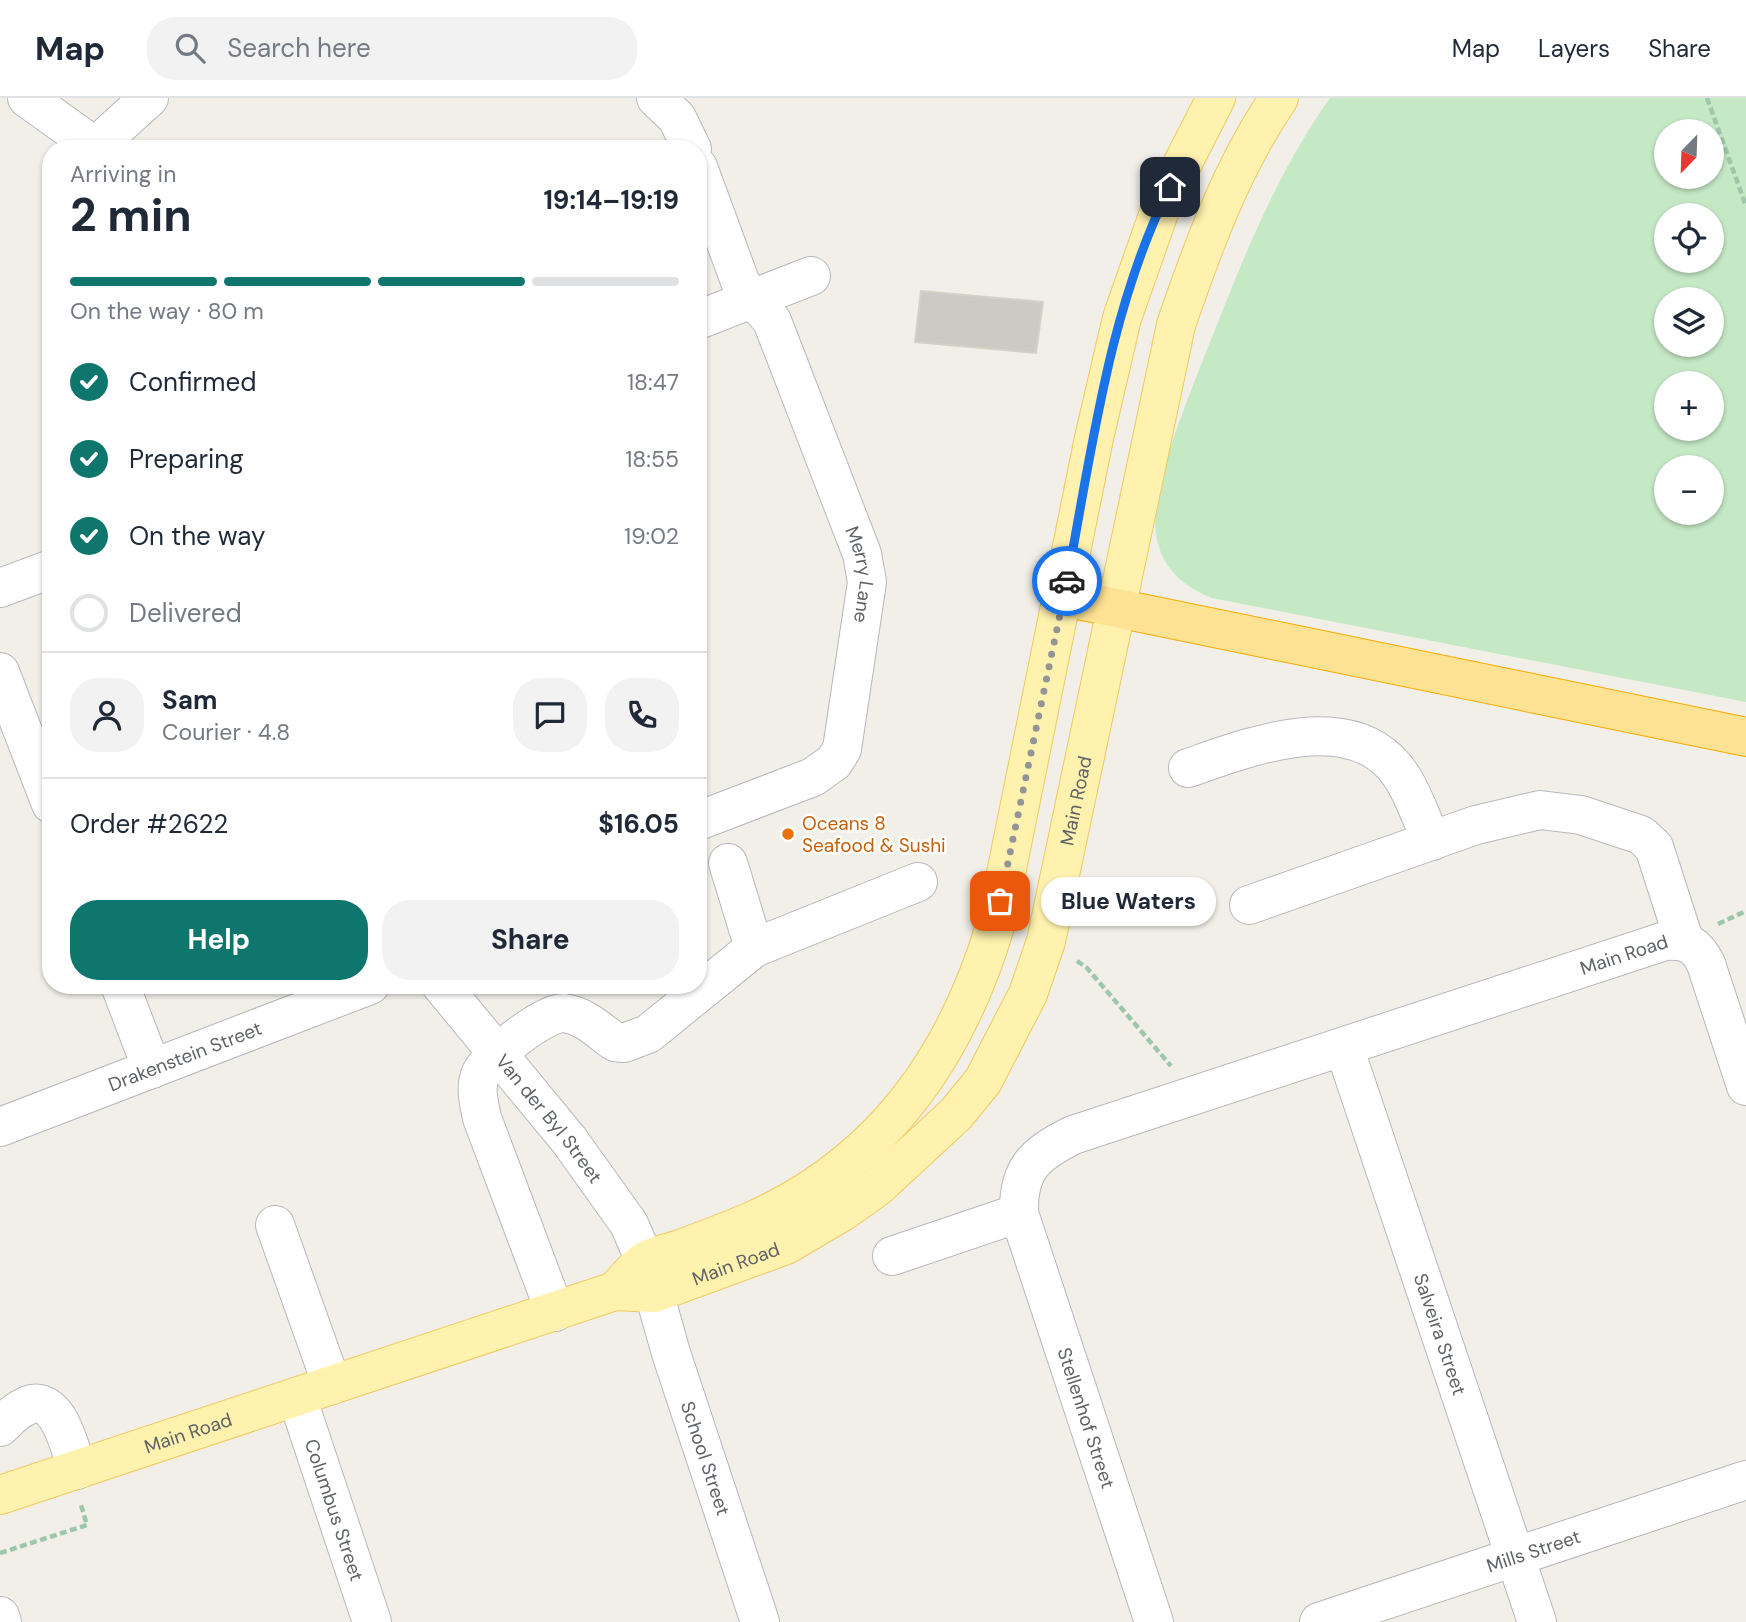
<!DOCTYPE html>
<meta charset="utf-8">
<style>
:root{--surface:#fff;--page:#f2f2f3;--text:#1f2937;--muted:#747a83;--line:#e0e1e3;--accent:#0f766e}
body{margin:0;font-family:"DM Sans",sans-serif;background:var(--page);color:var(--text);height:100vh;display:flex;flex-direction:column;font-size:26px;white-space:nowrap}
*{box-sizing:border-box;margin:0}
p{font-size:23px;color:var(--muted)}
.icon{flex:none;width:38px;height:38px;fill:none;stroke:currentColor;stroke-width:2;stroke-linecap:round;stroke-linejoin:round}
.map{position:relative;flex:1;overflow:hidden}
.sheet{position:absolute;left:42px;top:42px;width:665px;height:854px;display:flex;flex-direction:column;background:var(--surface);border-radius:28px;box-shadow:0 2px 5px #0004}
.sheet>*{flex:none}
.needle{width:46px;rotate:203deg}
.tools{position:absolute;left:1654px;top:21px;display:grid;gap:14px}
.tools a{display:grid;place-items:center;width:70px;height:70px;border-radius:50%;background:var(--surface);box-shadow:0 2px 5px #0004;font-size:35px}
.pin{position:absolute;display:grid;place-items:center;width:60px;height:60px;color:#fff;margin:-30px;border-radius:14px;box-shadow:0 4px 10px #0006}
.courier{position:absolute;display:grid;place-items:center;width:70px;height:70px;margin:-35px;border:5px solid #1a73e8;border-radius:50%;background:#fff;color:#222;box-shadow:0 2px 9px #0007}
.bubble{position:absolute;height:49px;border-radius:24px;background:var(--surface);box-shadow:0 2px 5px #0004;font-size:23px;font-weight:700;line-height:49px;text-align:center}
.summary em{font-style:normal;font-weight:700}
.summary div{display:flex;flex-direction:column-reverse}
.summary{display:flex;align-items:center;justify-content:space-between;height:119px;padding:0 28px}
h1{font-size:46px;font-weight:700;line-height:52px}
.bar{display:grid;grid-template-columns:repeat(4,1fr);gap:10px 7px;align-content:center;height:84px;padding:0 28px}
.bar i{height:9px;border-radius:5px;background:var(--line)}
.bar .on{background:var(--accent)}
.bar p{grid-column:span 4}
.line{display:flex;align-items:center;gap:18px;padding:0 28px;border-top:2px solid var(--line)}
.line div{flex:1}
.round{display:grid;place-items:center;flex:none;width:74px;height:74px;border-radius:28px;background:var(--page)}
ol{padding:0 28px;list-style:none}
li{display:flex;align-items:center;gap:21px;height:77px}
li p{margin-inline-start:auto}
li .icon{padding:7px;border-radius:50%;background:var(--accent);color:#fff;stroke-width:4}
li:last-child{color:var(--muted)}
li i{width:38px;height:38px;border:4px solid var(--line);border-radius:50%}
.action{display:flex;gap:14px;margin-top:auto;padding:14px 28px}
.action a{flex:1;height:80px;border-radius:28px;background:var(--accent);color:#fff;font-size:28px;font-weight:700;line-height:80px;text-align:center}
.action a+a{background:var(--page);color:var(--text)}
header{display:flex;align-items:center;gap:42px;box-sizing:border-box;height:98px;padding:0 35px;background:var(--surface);border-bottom:2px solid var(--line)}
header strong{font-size:33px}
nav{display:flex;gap:38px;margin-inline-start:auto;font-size:24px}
.search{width:490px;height:63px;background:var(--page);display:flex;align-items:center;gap:18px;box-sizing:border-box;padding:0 24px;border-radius:28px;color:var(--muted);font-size:26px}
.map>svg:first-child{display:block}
.green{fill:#c5e8c5;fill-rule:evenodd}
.building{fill:#cccac5;stroke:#d6d1c6;stroke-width:2}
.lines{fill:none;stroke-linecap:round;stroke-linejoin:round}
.minor-casing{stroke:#b5b8bc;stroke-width:40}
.major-casing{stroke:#f2c960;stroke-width:40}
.highway-casing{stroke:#f9ab00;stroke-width:40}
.path{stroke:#9cc7a9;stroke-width:4.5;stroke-dasharray:7 3.5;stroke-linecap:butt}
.minor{stroke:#fff;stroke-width:38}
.major{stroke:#fff2af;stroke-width:38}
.highway{stroke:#fde293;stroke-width:38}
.done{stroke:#929495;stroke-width:7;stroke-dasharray:0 12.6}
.route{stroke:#1a73e8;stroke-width:9}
.food-dot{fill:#e8710a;stroke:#fff;stroke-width:2.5}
.labels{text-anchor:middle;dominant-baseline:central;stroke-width:5;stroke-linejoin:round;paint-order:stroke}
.street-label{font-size:19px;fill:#5f6368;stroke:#fff}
.food-label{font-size:19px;fill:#c56008;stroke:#fff;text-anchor:start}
</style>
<header>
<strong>Map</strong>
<div class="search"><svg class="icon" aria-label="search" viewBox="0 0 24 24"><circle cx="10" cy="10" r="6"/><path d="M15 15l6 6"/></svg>Search here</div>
<nav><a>Map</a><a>Layers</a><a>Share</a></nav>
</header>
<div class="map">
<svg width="1746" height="1524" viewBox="0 0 1746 1524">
<rect width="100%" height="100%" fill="#f1efe8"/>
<!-- green -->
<path class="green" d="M1330 0H1746V604L1212 500C1182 488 1161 469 1156 436 1149 395 1184 311 1199 272 1236 179 1271 83 1330 0ZM1666 33H1712V79H1666ZM1666 117H1712V163H1666ZM1666 201H1712V247H1666ZM1666 285H1712V331H1666ZM1666 369H1712V415H1666Z"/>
<!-- building -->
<path class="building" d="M921 193 1043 204 1036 255 915 244Z"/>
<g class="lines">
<!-- minor casing -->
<g class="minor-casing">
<g id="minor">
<path d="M27 0 98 51"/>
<path d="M656 0 677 20 692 51"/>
<path d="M96 48 149 0"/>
<path id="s1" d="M698 69 741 186 772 223 862 456 867 484 842 651 834 664 813 679 698 723"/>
<path d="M698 222 811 178"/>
<path d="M0 490 51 471"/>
<path d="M0 574 51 706"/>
<path d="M1188 670C1244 651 1338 613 1389 663 1410 683 1419 717 1432 743"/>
<path d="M728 765 754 850"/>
<path d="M1249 807 1476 727 1540 712 1581 717 1641 737 1654 749 1684 842"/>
<path d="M120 887 152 971"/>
<path id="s2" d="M441 887 569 1042 629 1126 645 1163 671 1255 760 1524"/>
<path id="s3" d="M1344 949 1537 1524"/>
<path id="s4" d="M0 1029 370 887"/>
<path d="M275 1127 332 1287"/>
<path d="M892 1158 1019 1115"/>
<path d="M555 1214 482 1020C479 1005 475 991 480 977 486 960 546 913 564 915 585 918 598 932 615 944L624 945 648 936 754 850 918 784"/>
<path id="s5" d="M297 1299 372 1524"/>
<path d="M0 1329C7 1323 13 1315 21 1311 57 1287 70 1350 77 1372"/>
<path d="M0 1518 2 1524"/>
<path id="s6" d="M1154 1524 1019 1115C1018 1070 1035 1056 1073 1037L1665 843C1687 842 1696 846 1706 866L1746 988"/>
<path id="s7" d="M1319 1524 1746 1382"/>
</g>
</g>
<!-- major casing -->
<g class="major-casing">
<g id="major">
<path id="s8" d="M615 1193 655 1195 786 1147 842 1114 876 1090 956 1016 983 983 1028 896 1046 843 1176 227C1203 148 1232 69 1279 0"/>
<path id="s9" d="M0 1397 615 1193C624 1184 634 1170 645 1163 654 1157 669 1155 680 1151 705 1142 729 1133 754 1122 883 1064 957 958 996 825L1094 340 1122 220 1162 106 1216 0"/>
</g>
</g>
<!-- highway casing -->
<g class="highway-casing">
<path id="highway" d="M1063 499 1746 639"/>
</g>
<!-- path -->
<path class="path" d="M1707 0 1746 108
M1718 826 1746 813
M1077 863 1087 870 1171 968
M0 1455 87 1427 81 1407"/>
<!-- minor -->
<use href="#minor" class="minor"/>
<!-- major -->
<use href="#major" class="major"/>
<!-- highway -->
<use href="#highway" class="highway"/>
</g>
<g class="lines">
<!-- done -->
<path class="done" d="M1000 803 1067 483"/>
<!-- route -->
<path class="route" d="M1067 483C1092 352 1109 210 1170 89"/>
</g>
<!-- markers -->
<circle class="food-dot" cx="788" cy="736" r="7"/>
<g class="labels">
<!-- street labels -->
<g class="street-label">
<text stroke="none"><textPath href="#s1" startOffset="443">Merry Lane</textPath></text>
<text stroke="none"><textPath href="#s8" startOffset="735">Main Road</textPath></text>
<text stroke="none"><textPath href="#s6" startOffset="1113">Main Road</textPath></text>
<text stroke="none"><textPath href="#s4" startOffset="198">Drakenstein Street</textPath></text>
<text stroke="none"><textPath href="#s2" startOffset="172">Van der Byl Street</textPath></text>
<text stroke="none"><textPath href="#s8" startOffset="126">Main Road</textPath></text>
<text stroke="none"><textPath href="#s3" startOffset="303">Salveira Street</textPath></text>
<text transform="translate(1086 1320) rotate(72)">Stellenhof Street</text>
<text stroke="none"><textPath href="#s9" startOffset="198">Main Road</textPath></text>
<text stroke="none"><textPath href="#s2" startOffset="551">School Street</textPath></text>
<text stroke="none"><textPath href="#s5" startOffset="119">Columbus Street</textPath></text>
<text stroke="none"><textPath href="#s7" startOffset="226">Mills Street</textPath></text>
</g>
<!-- food labels -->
<g class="food-label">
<text x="802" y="725">Oceans 8<tspan x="802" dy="22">Seafood &amp; Sushi</tspan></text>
</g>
</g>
</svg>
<div class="tools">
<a><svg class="needle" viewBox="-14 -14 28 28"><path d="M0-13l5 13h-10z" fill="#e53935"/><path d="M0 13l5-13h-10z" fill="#747a83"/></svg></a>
<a><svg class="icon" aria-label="locate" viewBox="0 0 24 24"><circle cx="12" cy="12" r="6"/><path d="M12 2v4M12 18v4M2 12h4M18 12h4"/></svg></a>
<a><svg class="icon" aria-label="layers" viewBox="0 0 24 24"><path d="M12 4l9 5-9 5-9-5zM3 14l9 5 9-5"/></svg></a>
<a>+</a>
<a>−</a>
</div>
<div class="pin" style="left:1000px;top:803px;background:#ea580c"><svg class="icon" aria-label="bag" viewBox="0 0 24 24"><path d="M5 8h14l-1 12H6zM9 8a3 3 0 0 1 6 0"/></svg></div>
<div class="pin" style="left:1170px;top:89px;background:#1f2937"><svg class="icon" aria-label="home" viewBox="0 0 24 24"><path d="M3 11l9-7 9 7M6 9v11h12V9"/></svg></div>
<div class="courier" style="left:1067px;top:483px"><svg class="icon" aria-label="car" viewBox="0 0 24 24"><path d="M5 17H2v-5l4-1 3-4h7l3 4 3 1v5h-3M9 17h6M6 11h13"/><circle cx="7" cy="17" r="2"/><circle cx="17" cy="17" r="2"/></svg></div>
<div class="bubble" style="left:1041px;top:779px;width:175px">Blue Waters</div>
<section class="sheet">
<div class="summary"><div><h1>2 min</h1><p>Arriving in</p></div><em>19:14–19:19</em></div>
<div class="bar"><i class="on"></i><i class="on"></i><i class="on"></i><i></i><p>On the way · 80 m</p></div>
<ol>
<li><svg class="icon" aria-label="check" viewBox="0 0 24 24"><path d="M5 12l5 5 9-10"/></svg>Confirmed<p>18:47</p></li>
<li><svg class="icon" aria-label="check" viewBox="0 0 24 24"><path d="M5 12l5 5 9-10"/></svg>Preparing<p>18:55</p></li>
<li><svg class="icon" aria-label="check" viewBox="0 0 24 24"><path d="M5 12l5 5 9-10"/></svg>On the way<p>19:02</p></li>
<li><i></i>Delivered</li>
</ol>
<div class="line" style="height:126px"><a class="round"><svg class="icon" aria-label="person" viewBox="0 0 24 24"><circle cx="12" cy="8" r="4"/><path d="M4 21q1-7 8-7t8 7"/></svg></a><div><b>Sam</b><p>Courier · 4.8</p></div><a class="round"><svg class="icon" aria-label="chat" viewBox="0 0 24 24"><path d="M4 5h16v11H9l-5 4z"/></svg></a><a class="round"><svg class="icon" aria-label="phone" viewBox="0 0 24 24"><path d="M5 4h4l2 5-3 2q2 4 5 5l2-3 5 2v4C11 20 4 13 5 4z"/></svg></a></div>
<div class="line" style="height:91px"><div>Order #2622</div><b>$16.05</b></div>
<div class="action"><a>Help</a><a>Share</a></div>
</section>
</div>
